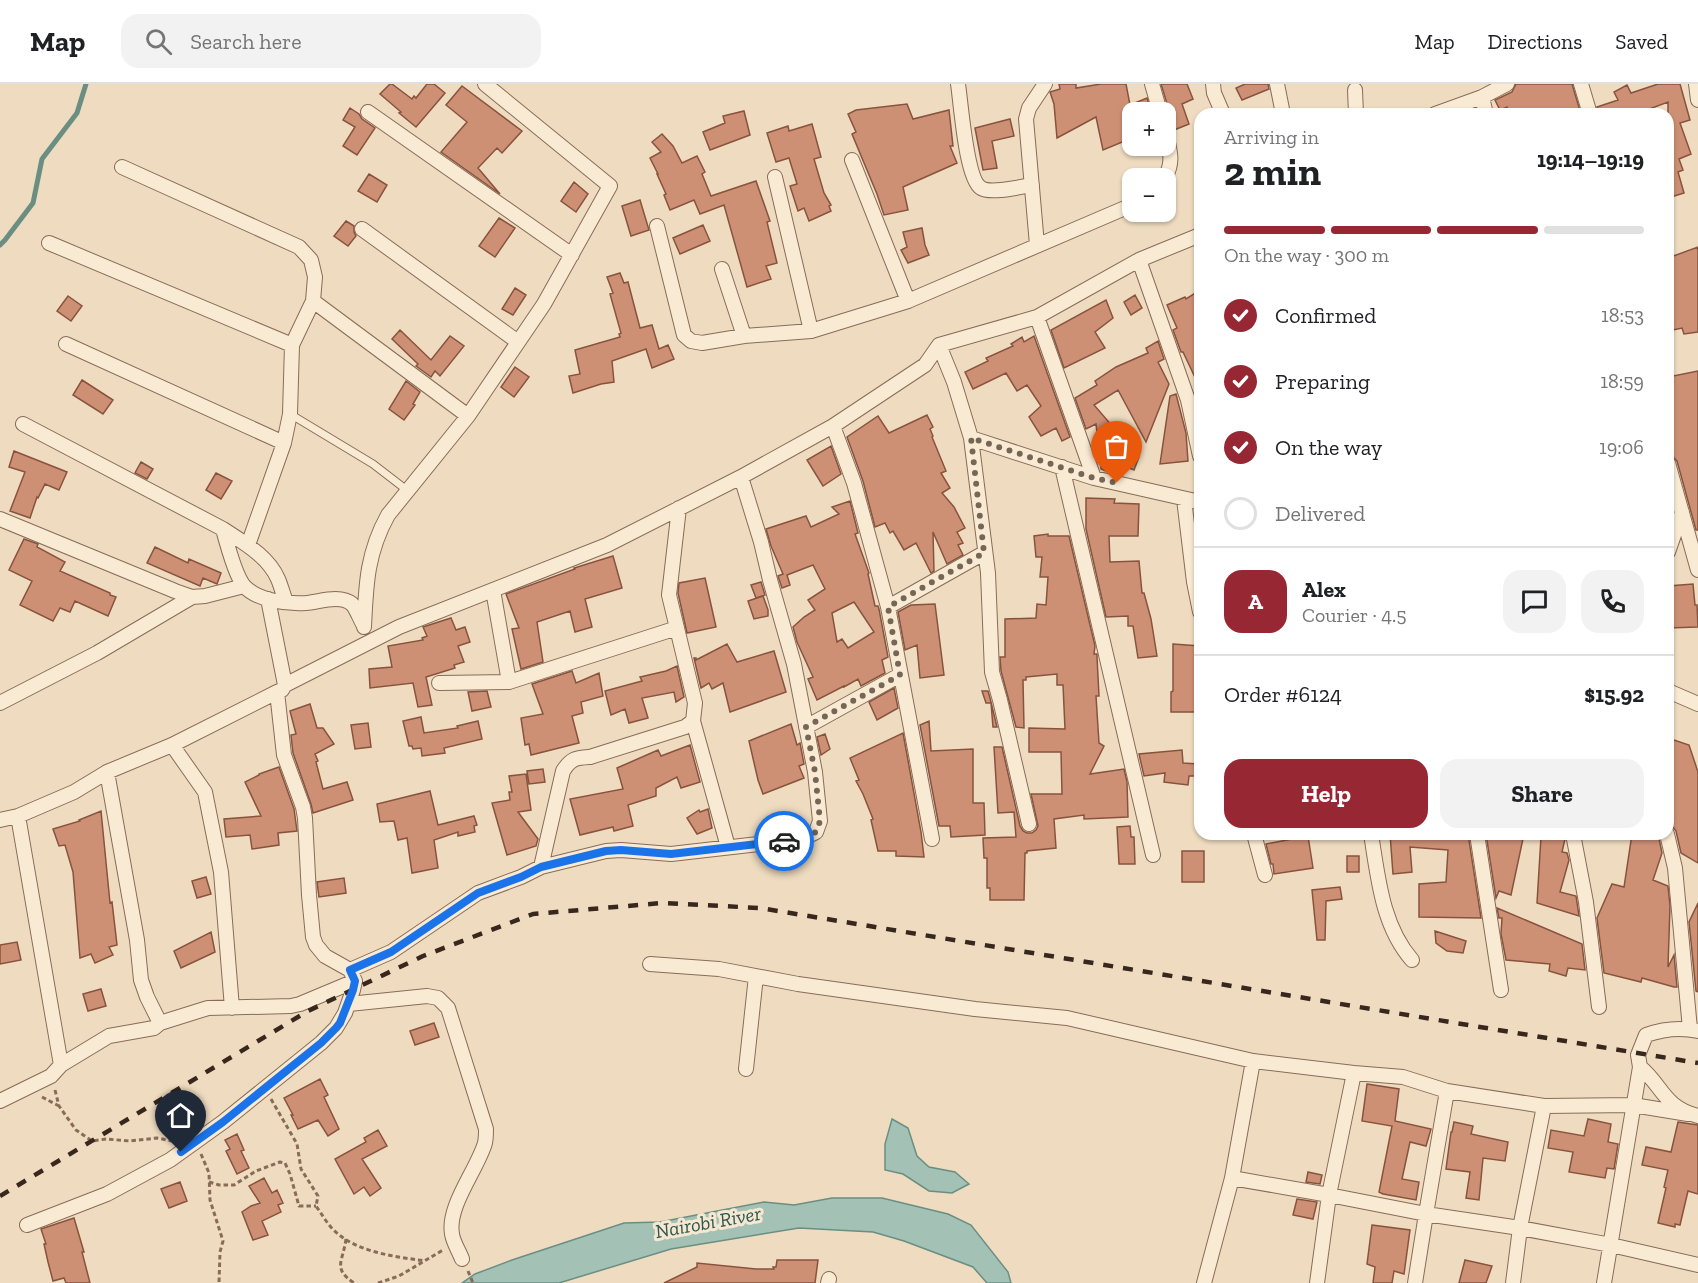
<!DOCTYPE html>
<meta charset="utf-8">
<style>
:root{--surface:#fff;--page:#f2f2f2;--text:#202124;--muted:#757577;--line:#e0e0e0;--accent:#982734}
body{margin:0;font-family:"Zilla Slab",serif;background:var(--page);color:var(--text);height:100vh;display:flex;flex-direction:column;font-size:22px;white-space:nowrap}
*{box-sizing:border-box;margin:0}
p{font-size:20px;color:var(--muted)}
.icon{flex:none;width:33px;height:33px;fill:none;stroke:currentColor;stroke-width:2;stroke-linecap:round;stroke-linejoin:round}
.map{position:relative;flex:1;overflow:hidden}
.details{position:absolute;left:1194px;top:24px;width:480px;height:732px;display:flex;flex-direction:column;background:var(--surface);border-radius:18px;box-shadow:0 2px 4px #0004}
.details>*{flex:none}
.fabs{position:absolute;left:1122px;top:18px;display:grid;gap:12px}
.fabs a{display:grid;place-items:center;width:54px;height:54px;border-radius:12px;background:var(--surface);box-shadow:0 2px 4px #0004;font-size:30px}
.pin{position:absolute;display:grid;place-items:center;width:51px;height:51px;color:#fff;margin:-62px -26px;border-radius:50% 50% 50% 0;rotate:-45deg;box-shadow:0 0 6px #0007}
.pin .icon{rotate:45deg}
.courier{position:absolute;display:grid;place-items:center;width:60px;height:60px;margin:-30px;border:4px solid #1a73e8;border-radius:50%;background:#fff;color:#222;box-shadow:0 2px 8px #0007}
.head em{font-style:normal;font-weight:700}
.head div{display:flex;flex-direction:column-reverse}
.head{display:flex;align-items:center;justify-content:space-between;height:102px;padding:0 30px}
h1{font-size:39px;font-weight:700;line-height:45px}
.bar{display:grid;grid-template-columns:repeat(4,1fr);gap:9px 6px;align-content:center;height:72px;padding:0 30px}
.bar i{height:8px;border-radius:4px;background:var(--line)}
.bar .active{background:var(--accent)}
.bar p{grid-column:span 4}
.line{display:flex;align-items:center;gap:15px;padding:0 30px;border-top:2px solid var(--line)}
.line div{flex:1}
.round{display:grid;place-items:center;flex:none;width:63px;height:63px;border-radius:18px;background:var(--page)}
ol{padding:0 30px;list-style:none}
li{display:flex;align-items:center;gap:18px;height:66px}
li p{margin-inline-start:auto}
li .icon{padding:6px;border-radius:50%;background:var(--accent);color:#fff;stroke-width:4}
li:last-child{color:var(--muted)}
li i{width:33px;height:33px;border:3px solid var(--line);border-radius:50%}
.action{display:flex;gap:12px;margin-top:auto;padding:12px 30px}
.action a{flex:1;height:69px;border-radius:18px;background:var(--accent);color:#fff;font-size:24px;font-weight:700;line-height:69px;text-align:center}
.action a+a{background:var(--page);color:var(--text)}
header{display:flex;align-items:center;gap:36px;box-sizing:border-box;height:84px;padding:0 30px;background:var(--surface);border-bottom:2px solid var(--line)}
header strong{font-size:28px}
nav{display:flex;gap:33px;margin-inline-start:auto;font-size:21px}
.search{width:420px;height:54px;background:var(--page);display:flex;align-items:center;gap:15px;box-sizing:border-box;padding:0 21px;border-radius:18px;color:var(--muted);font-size:22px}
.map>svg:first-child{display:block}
.water{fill:#a3c1b5;stroke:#6a8f82;stroke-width:1.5}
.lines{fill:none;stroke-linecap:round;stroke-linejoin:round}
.stream{stroke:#6a8f82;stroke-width:5}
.building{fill:#ce9075;stroke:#88533d;stroke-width:1.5;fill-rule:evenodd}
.lane-casing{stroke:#886c58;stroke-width:9}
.street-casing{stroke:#886c58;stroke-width:16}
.path{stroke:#886c58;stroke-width:3;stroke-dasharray:4.5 3;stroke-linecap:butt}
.lane{stroke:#f9ead4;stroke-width:7}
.street{stroke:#f9ead4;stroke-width:14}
.rail{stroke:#37271d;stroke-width:4.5;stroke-dasharray:10 10;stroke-linecap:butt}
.done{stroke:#776656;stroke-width:6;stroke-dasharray:0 10.8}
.route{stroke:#1a73e8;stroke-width:8}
.labels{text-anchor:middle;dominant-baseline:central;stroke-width:6;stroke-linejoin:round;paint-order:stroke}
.water-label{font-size:20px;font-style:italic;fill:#2b5750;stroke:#f6e7d0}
</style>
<header>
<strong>Map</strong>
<div class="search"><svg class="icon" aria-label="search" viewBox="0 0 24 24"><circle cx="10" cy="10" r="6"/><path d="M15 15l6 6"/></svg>Search here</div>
<nav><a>Map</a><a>Directions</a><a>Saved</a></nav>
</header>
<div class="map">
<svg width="1698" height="1199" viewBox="0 0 1698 1199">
<rect width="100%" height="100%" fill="#efdcc0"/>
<!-- water -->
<path class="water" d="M892 1035 908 1044 917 1072 929 1083 955 1088 969 1100 952 1109 929 1107 903 1090 885 1086V1060Z
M832 1114H882L948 1130 971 1141 1008 1188 1011 1199H987L973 1183 904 1157 873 1148 799 1144 671 1165 559 1199H462L475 1190 512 1176 624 1139 660 1138 764 1118 794 1121Z"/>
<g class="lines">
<!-- stream -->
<path class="stream" d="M0 161 5 156 33 119 42 75 77 29 86 0"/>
</g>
<!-- building -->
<path class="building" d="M390 0H392L412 15 414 12 416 14 427 0H434L445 9 416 43 399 29 401 28 380 10Z
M1059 0H1076V4L1101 0H1126L1130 21 1147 14 1151 28H1132V54L1103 66 1096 33 1057 54 1054 20 1050 8 1060 5Z
M1161 0H1187L1193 15 1182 20 1189 40 1174 46 1172 43 1167 41 1166 35 1169 31V26Z
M1245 0H1268L1269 5 1242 16 1236 4Z
M1516 0H1572L1581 30H1508L1507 23 1500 26 1495 16 1512 8Z
M1658 0H1680L1690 36 1680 39 1691 70 1679 75 1683 86 1678 88 1684 109 1668 114V18L1636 30H1599L1597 23 1618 16 1614 8 1627 1 1631 9Z
M462 2 522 47 502 69 497 64 478 84 500 110 441 68 467 38 446 21Z
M907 20 913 35 949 26 953 62H950L957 79 903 103 908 126 884 131 877 110 852 50 856 48 848 30 856 26Z
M350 24 359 30 362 35 375 44 357 71 343 62 355 43 343 36Z
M744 27 750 51 710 66 703 48 725 39 723 32Z
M1010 35 1014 52 992 57 997 84 983 86 975 44Z
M812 40 821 73 814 75 824 109 831 121 829 122 831 127 809 137 804 124 798 127 790 102 797 100 789 74 776 78 767 49 788 42 789 47Z
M662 50 673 62 682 79 697 72 705 88 702 90 711 112 756 97 770 137 767 138 777 179 766 182 771 195 747 203 724 121 700 130 694 116 670 126 664 111 666 110 657 90H658L650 74 661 68 652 58Z
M369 90 387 101 377 118 358 107Z
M574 98 588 110 576 128 561 117Z
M640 116 649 146 631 152 622 122Z
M499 134 515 144 495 173 479 162Z
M346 137 354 142V148L356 152 348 162 334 152Z
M703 141 710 157 680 170 673 154Z
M922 144 925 161 929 171 908 179 901 166 907 163 903 148Z
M1698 163V248L1684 250 1682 244 1668 247V174Z
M620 189 624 199 628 198 640 244 652 241 659 265 668 261 674 275 652 284 646 265 612 277 614 298 601 300 573 309 569 292 580 290 575 266 620 253 619 250 621 249 610 210 613 209 607 193Z
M515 204 526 211 513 231 502 225Z
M1200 206V304L1183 268H1181L1173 246 1177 244 1167 221 1185 213 1186 215Z
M1135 211 1142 224 1131 231 1124 218Z
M68 212 82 222 71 237 57 227Z
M1106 216 1113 234 1095 248 1105 264 1064 284 1051 246Z
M400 246 431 276 450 252 464 262 440 292 435 287 431 293 416 282 418 280 392 255Z
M1034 252 1070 353 1062 357 1056 344 1041 352 1029 333 1041 322 1027 301 1017 307 1006 289 973 305 965 288 988 277 986 274 1013 262 1011 260 1022 253 1024 258Z
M1158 257 1164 275 1158 278 1169 300 1146 358 1118 306 1094 321 1139 373 1134 386 1120 380 1113 389 1106 387 1101 385 1096 340 1086 345 1075 314 1097 301 1095 297 1116 283 1148 269 1146 264Z
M515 283 529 293 514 313 501 303Z
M1698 287V446H1696L1677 377 1671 371 1668 362V293Z
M82 296 113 316 103 330 73 311Z
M406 297 420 308 413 320 415 321 404 336 389 325Z
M1176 310 1186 349 1188 377 1160 380 1170 312Z
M927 331 933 343 930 345 933 352 932 353 946 387 941 389 950 404 942 409 954 423 965 444 957 448 963 459 958 461 963 471 947 480 933 448 934 487 931 489 916 459 904 466 893 447 890 449 885 439 875 443 863 397 847 353 878 332 889 349Z
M831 362 841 390 823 402 807 376Z
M14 367 67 388 59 406 45 400 38 414 37 413 30 434 10 427 25 388 9 383Z
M141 378 153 385 147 395 135 389Z
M216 389 232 397 221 415 206 406Z
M1086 414 1115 415 1114 419 1139 420 1138 452H1109L1110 478 1139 477 1142 509H1144L1151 535 1157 572 1138 574 1133 542H1128V532L1106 533 1086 445Z
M850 417 858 449 855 450 869 489 868 490 875 522H878L879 525 888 573 882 576 885 589 861 602 858 595 844 603V602L817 616 808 595 813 593 797 558 793 543 804 533 815 526 808 516 825 505 813 481 787 491 790 501 782 504 778 492 783 490 771 462 766 445 806 432 811 443 839 430 832 423ZM854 518 874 548 848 564 842 555 837 558 832 529Z
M1048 450V452H1069L1095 562 1094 570H1097V573L1099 612H1096L1099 659 1104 662 1090 690 1124 685 1127 698 1128 733 1084 735V731L1054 735 1056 764 1027 767V769H1025L1024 816H990V804H987V774H984L983 754 1016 753 1014 728 998 729 994 663H1002L1020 742 1023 747 1027 749H1032L1036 746 1038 742 1031 710H1062L1061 668H1029V644L1065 645 1063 601H1057V590L1026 593V596H1023L1024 644 1016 643 1001 587 1000 573H1005V535L1036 534 1037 520 1046 521 1048 493H1040L1042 473H1036L1034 452Z
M24 455 38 460 37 463 65 478 60 487 110 509V511L116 513 108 532 75 517 70 528 60 524 53 537 20 521 32 497 9 486Z
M155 463 188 479 189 475 221 489 217 500 203 494 200 502 147 479Z
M613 472 622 504 585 515 592 543 575 548 570 527 537 538 543 578 521 585 512 545 519 544 506 510 575 485 574 484Z
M705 494 716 543 687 549 678 509 679 499Z
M761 498 765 511 756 514 751 501Z
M1693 500 1695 521H1697L1698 543 1668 544V502Z
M763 512 768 526V532L754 535 748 517Z
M935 520 944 591 920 594 917 561 905 566 898 528 911 521Z
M451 534 456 546 465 543 470 558 458 562 464 578 454 581 455 584 426 593 432 621 418 623 413 599 370 604 369 585 392 583 388 562 423 556 422 554 427 552 423 543Z
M727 560 737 578 774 567 786 608 730 628 723 599 712 605 709 599 701 604 694 574H696V576Z
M1173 560 1200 562V628H1171V608L1173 607Z
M677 582 684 613 676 618 674 608 642 614 648 634 629 639 625 625 611 631 605 607 642 597 640 593 666 587Z
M572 587 576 599 599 589 603 612 581 618 583 629 572 632 579 659 531 671 529 660 525 661 521 634 543 630 532 600Z
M894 604 898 624 877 636 869 618Z
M487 607 491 623 472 627 468 608Z
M982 607H988L991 618 997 643H993L991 619H986Z
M310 620 317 644H323L334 660 315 670 318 677 316 678 323 705 347 698 353 716 313 729 311 720 293 669 291 651 296 650 290 627Z
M421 633 424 649 458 644 457 642 478 637 482 655 444 664 445 669 422 672 421 664 413 665 412 662H409L403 637Z
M929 637 931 667 973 665V719H984L985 751 951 753 950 742H939L920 641Z
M368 639 371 663 355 665 351 641Z
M791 640 797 661 800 659 804 680 799 682 804 694 763 710 758 696 749 657Z
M903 649 921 748 924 773 896 772V767H878L871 736 873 735 863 710 856 697 859 696 850 674Z
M825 650 830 665 821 671 817 653Z
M1668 654 1689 661 1698 688V779L1681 769 1676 747 1673 743 1668 741Z
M690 661 700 698 681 704 677 693 656 704V712L628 721 633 742 614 747 613 743 580 751 570 715 623 705 617 684 658 666 661 672Z
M1182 666 1183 679 1198 680V692H1189L1188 701 1164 698 1165 689 1144 692 1139 670Z
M279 683 294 725 297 747 278 749 279 761 252 765 250 751 226 753 224 735 261 732 245 698 259 691V690Z
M543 685 545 698 529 700 527 687Z
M526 690 531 726 518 728 538 755 536 762 507 771 492 719 510 716 509 708H512L509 692Z
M430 707 438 741 474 732 477 741 474 742 475 748 458 752V748L434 756 438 784 412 789 407 754 398 756 394 737 380 738 377 720Z
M708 725 712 744 697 750 687 734 699 726 700 728Z
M101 727 110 819 112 818 117 861 109 863 113 871 95 879 91 870 80 874 73 788 65 761 59 762 53 745 80 737 79 736Z
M1130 742 1131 753H1134L1135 780H1119L1117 743Z
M1390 750H1468L1481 834 1419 833V800L1446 798 1448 766 1410 763 1412 788 1393 790Z
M1486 750H1524L1511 811 1499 807 1496 814Z
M1548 750H1564L1565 755 1562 768 1567 769 1569 776 1560 808 1576 812 1579 832 1537 819 1541 753 1548 754Z
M1632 750H1658L1662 769 1653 796 1668 802 1670 822 1668 883 1674 871 1677 903H1674L1642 894 1641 898 1604 889 1597 834 1612 800 1624 803Z
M1308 752 1313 784 1274 790 1273 780H1271L1266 760Z
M1182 767H1204V798H1182Z
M1347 772H1359V788H1347Z
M206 793 211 810 197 814 192 797Z
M344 794 346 809 319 813 317 798Z
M1340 803 1342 815 1326 817 1325 856H1317L1312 806Z
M1698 819V908L1696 907 1689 838Z
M1497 824 1582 860 1585 886 1568 884 1566 892 1549 887 1550 880 1506 876 1501 850 1502 834H1499Z
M1435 847 1466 857 1463 869 1447 867 1436 859Z
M211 848 215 868 181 884 174 867Z
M17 858 21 876 0 880V861Z
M101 905 106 922 88 927 83 910Z
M434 939 439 953 415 961 410 947Z
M320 995 328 1011 324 1013 339 1045 328 1052 318 1036 298 1045 291 1031H293L284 1014Z
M1367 1000 1399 1005 1395 1037 1431 1045 1426 1062 1410 1058 1402 1095 1419 1098 1416 1116 1383 1110 1379 1108 1392 1042 1362 1037Z
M1588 1035 1611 1040 1608 1058 1618 1060 1614 1085 1607 1084 1605 1094 1569 1088 1573 1068 1548 1064 1551 1046 1584 1052Z
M1454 1038 1473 1042 1471 1050 1508 1058 1505 1077 1483 1074 1479 1116 1466 1114 1470 1088 1446 1085 1451 1048H1452Z
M1678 1038 1698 1041V1110L1688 1107 1680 1141 1675 1140V1143L1658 1139 1666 1104 1664 1103 1668 1086 1642 1081 1646 1063 1671 1068Z
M378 1046 387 1062 362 1075 381 1104 370 1112 364 1103 354 1110 335 1075 366 1058 364 1054Z
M237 1050 244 1066 241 1067 249 1084 237 1090 226 1067 230 1065 225 1056Z
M1308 1088 1322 1091 1320 1100 1306 1098Z
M264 1094 272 1109 277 1106 283 1119 278 1121 281 1128 262 1137 268 1151 253 1156 242 1128 251 1122 260 1119 249 1102Z
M180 1098 187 1117 169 1124 161 1105Z
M1297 1115 1317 1118 1313 1135 1293 1131Z
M74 1134 84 1168H82L90 1199H66L64 1194 53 1197 48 1178 44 1160H46L41 1145Z
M1372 1141 1410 1146 1404 1190 1394 1187 1392 1199H1373L1375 1183 1367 1180Z
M777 1176H818L815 1199H664L697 1183V1179L756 1185H774L773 1183H776Z
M1465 1176 1492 1182 1486 1199H1459Z"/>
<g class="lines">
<!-- lane casing -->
<g class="lane-casing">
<path id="lane" d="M290 330 373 380 408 407"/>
</g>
<!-- street casing -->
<g class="street-casing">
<path id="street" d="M958 0C961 19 966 95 981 104 990 110 1020 103 1032 101
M1152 0 1160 28
M1213 0 1214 9 1223 30
M1277 0 1283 30
M1581 0 1590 30
M1696 0 1698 16
M1355 6 1356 30
M1482 13 1486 30
M368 28 572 171
M1435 30 1482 13 1507 0
M852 76 908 217
M122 83 299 163 311 176 315 193 313 217 292 261 290 330 284 359 248 461
M775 93 811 247
M1165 94C1174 77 1170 68 1166 50
M657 142 684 251 691 257 702 259 744 252 811 247 908 217 1132 121
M362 145 518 258
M49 159 292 261
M1037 161 1026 35 1029 24 1045 0
M1139 176 1188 316 1200 372
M722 185 744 252
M313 217 468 332
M1037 233 1094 394
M66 260 284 359
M939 261 954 298 971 354 1094 394 1200 418
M23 340 223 445C244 459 268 472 278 495 281 502 283 510 286 518
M833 342 854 399 888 523 932 755
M971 354 988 489 992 588 1000 616 1029 740
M1668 379 1698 486
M1062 383 1153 771
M1184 415 1194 498 1200 528
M0 435 175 507 192 513 205 512 244 502
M223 445C227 460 235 491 244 502 258 517 287 520 306 519 319 518 340 510 352 520 356 524 360 535 363 540
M1668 468 1682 428
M493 506 509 598
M268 515 285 601
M888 523 984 469
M364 543C366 500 367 469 388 431L468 332 544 220 610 102 485 0
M439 599 509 598 677 544
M1668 607 1698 620
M0 619 97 569 192 513
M693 637 728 763
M806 643 900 591
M172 661 205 708 221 788 232 924
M107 688 137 856 141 896 147 913 160 939
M18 732 61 981
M0 736 18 732 74 708 107 688 172 661 277 608
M1254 750 1265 791
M1371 750C1378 793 1382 842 1412 876
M1477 750 1501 906
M1573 750 1586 818 1599 923
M1667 750 1675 784 1690 945
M541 783 563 687C571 674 576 674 590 673L685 643 693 637 695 619 669 511 679 424
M650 880 719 885 798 900 975 925 1067 934 1253 977
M350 886 325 872 316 861 313 853 309 811 305 734 303 723 284 671 277 608 282 606 285 601 399 543 607 461 741 393 833 342 925 281 939 261 1037 233 1139 176 1200 151
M349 920 427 912 438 914 448 924 486 1045C486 1049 486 1054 485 1059 477 1086 447 1122 452 1150 453 1158 459 1167 462 1175
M1698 947C1680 943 1663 945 1646 951L1638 971 1640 983C1663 1002 1663 1023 1698 1032
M746 985 756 892
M0 1017 51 992 61 981 109 952 154 944 160 939 208 924 291 922 300 920 355 897
M1688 1030 1633 1021 1544 1022 1447 1007 1426 1130 1520 1144 1611 1161 1698 1181
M1232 1094 1329 1111 1317 1199
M27 1141 107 1110 170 1076 223 1038 321 959 336 944 345 929 353 906 355 897 350 886 391 868 478 809 521 793 541 783 606 767 621 766 671 770 802 755 816 748 820 737 815 688 794 580 770 496 761 458 741 393
M828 1199 829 1195
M1204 1199 1232 1094 1253 977 1354 989
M1415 1199 1426 1130 1329 1111 1354 989 1403 993 1447 1007
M1513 1199 1520 1144 1544 1022
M1604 1199 1640 983"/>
</g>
<!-- path -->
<path class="path" d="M55 1006 59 1022 76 1046 92 1057 106 1055 130 1057 157 1054 172 1057
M42 1013 59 1022
M271 1015 297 1060 301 1085 318 1112 316 1122C321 1129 325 1136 330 1142 352 1168 392 1172 425 1177
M201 1070 209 1089 210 1116 223 1157 220 1168 219 1199
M209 1098 219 1101H234L256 1087 280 1078 285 1079 290 1090 299 1122H316
M346 1155C343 1178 332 1184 354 1199
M468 1187 473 1199
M378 1199 399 1192 443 1166"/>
<!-- lane -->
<use href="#lane" class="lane"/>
<!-- street -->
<use href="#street" class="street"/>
<!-- rail -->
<path class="rail" d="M0 1112 308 927 423 872 533 830 662 819 760 824 1698 979"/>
</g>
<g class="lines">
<!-- done -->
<path class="done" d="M784 757 809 752 816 748 820 737 815 688 806 643 900 591 888 523 984 469 971 354 1094 394 1117 399"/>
<!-- route -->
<path class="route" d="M181 1068 223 1038 321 959 336 944 340 939 353 906 355 897 350 886 391 868 478 809 521 793 541 783 606 767 621 766 671 770 784 757"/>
</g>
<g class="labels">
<!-- water labels -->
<g class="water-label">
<text transform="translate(708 1138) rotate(-10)">Nairobi River</text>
</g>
</g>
</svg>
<div class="fabs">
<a>+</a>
<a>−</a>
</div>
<div class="pin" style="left:1117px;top:399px;background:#ea580c"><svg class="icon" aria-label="bag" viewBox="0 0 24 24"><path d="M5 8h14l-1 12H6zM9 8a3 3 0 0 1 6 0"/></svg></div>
<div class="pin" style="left:181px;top:1068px;background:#1f2937"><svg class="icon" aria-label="home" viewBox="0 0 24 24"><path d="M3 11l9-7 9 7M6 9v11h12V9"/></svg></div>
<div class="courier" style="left:784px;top:757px"><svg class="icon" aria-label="car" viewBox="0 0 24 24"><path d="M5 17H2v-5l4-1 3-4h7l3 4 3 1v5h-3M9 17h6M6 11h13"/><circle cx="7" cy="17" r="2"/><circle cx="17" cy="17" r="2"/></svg></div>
<section class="details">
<div class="head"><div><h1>2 min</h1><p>Arriving in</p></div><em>19:14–19:19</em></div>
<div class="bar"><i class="active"></i><i class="active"></i><i class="active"></i><i></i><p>On the way · 300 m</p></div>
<ol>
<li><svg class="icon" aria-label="check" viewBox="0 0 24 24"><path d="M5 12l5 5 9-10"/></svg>Confirmed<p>18:53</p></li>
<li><svg class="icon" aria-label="check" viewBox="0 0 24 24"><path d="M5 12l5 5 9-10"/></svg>Preparing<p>18:59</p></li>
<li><svg class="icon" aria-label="check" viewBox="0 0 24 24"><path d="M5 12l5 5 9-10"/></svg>On the way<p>19:06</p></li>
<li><i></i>Delivered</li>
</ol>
<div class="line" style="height:108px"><b class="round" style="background:var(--accent);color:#fff">A</b><div><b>Alex</b><p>Courier · 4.5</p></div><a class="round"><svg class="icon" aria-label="chat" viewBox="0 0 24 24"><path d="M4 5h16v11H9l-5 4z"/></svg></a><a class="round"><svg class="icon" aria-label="phone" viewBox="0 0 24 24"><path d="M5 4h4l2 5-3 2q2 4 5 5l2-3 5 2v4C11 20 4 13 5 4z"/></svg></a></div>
<div class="line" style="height:78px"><div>Order #6124</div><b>$15.92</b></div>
<div class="action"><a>Help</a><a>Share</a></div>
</section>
</div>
